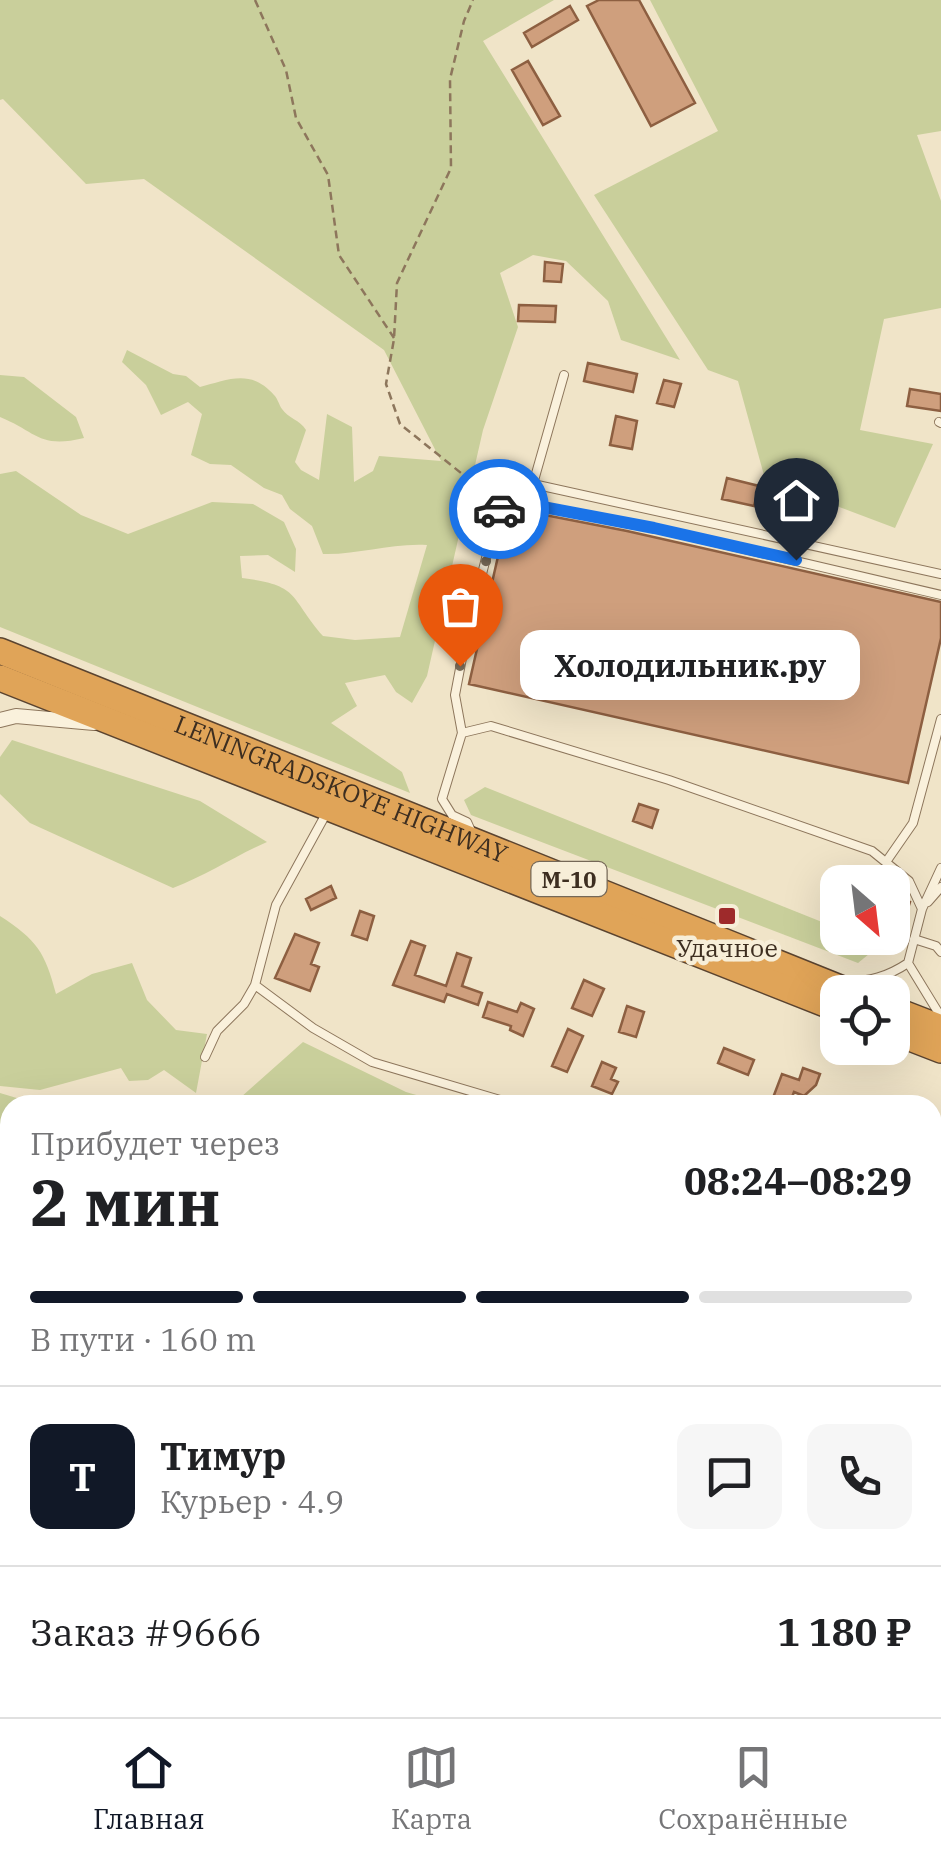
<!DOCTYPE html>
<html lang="ru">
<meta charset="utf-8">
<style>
:root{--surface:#fff;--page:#f6f6f6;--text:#202124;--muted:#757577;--line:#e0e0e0;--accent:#111827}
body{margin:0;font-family:"IBM Plex Serif",serif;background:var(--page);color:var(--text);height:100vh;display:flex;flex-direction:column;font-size:38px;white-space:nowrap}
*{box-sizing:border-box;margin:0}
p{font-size:32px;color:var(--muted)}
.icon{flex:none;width:55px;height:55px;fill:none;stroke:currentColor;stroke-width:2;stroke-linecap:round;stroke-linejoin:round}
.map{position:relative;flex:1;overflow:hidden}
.details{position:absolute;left:0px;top:1095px;width:942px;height:622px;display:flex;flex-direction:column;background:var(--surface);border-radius:30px 30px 0 0;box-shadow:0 10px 40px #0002}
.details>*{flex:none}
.needle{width:65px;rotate:152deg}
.buttons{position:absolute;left:820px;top:865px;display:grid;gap:20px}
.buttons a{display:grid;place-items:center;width:90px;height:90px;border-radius:20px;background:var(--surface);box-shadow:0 10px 40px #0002;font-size:50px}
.pin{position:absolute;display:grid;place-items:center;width:85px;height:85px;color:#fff;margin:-102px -42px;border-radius:50% 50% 50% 0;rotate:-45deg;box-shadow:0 0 10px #0007}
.pin .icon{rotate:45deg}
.courier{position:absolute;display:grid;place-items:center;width:100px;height:100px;margin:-50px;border:8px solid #1a73e8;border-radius:50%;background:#fff;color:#222;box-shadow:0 2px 12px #0007}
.bubble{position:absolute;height:70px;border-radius:20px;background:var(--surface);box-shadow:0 10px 40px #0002;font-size:32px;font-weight:700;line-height:70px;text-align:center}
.head em{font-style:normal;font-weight:700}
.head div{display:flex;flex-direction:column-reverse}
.head{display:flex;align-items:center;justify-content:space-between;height:170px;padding:0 30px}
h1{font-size:65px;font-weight:700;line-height:75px}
.bar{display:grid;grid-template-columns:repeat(4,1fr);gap:15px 10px;align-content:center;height:120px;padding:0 30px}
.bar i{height:12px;border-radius:8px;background:var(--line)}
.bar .on{background:var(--accent)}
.bar p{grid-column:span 4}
.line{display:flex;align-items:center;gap:25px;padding:0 30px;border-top:2px solid var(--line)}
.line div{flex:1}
.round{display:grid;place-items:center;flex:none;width:105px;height:105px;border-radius:20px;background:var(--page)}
.menu{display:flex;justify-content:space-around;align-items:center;height:140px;border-top:2px solid var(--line);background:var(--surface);font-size:28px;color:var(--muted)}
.menu a{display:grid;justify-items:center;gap:5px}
.menu .on{color:var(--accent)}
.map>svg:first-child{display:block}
.green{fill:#c9cf9b}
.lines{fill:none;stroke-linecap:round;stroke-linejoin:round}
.stream{stroke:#6f938a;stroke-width:4}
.building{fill:#cf9f7d;stroke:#8d5f41;stroke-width:2.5}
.lane-casing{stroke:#8d765c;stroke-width:10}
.street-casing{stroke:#8d765c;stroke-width:16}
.highway-casing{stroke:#5b4430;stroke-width:28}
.path{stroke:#8d765c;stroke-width:2.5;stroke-dasharray:8 5;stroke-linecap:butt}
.lane{stroke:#faf1dc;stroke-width:8}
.street{stroke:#faf1dc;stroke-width:14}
.highway{stroke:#e0a458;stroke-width:25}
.street-bridge-casing{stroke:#8d765c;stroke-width:16;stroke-linecap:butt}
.street-bridge{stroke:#faf1dc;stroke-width:14}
.done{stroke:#7c6e5b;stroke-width:10;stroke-dasharray:0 18}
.route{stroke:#1a73e8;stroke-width:12}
.poi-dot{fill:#9e2a2b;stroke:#f7eed8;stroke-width:4}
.labels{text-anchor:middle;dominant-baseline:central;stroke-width:9;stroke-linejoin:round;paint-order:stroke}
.shield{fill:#f7eed8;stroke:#756857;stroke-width:2.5}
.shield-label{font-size:22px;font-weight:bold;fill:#3d2e20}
.street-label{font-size:25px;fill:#3d2e20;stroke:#f7eed8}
.poi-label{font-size:25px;fill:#3d2e20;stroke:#f7eed8}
</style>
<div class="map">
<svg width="941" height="1717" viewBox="0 0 941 1717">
<rect width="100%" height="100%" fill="#f0e4c8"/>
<!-- green -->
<path class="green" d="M0 0H554L483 41 680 360 621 340 608 301 566 261 533 255 500 273 518 327 483 430 427 676 412 703 396 692 385 675 345 683 357 706 331 723 402 772 410 793 0 627V474L16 471 81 515 128 534 212 502 253 504 284 522 296 549 295 572 268 555 240 556 242 578C301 585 289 597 323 636L355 640 400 637 427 545C390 543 358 555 323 554L312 526 290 509 282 495 264 488 231 465 210 464 191 455 202 414 188 402 161 415 146 385 122 362 127 350 173 374 186 376 200 387C227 380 251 368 274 395 278 399 279 405 282 409 288 418 300 420 306 430L295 462 301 470 319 480 327 414 352 427 354 482 373 471 379 456 441 461 384 350 144 179 86 184 3 99 0 100Z
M650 0H941V131L917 135 941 201V308L884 319 860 430 933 444 895 528 765 479 738 381 708 370 594 195 718 131Z
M0 375 24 377 76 417 84 438C39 449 37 432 0 417Z
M12 740 200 801 267 842C235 856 207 875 173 888L30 823 0 794V757Z
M485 787 837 928 838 938H861L880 945 858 963 471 815 464 800Z
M0 916C37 940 45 952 56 994L92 974 132 963 147 1000 176 1030 207 1034 196 1093 164 1070 148 1080 129 1081 121 1068 40 1090 0 1086Z
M303 1042 406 1092 451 1105H232Z
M0 1093 40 1105H10V1459L0 1446Z
M933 1282 941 1285V1717H467L436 1708H932Z"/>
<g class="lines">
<!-- stream -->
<path class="stream" d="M932 1651 941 1650
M772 1708 773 1717"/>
</g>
<!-- building -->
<path class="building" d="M599 0H639L695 103 651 126 587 6Z
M570 6 578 20 532 47 524 33Z
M528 61 560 116 543 125 512 70Z
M545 262 563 264 561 282 544 281Z
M519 305 556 306 555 322 518 321Z
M588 363 637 374 633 392 584 381Z
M664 380 681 384 674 407 657 403Z
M910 389 941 394V411L907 406Z
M616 416 637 421 632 449 610 445Z
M727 478 759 486 754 506 722 499Z
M509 508 627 531 941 602V638L908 783 469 684Z
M639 804 658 810 652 828 633 821Z
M331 886 336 898 311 910 306 899Z
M895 895 910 902 904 921 892 918Z
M360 911 374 916 367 940 352 935Z
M295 934 319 943 311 964 319 967 310 991 275 978Z
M411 941 425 946 415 975 446 986 457 953 471 958 462 986 482 993 478 1005 447 994 444 1002 393 985Z
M584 980 604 989 592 1016 572 1008Z
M488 1002 517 1012 521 1003 534 1009 523 1036 510 1030 511 1026 483 1017Z
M627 1006 644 1012 636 1037 619 1032Z
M568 1029 583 1036 567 1072 552 1066Z
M724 1048 754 1060 748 1075 718 1063Z
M602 1062 616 1068 611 1079 618 1082 612 1094 592 1086Z
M803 1068 820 1074 816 1085 804 1096 794 1092 789 1105 771 1103 782 1074 799 1080Z"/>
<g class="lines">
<!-- lane casing -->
<g class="lane-casing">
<path id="lane" d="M564 375 533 484 941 574
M939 422 941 423
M462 733 455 695 466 637 501 499 654 528 941 595
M472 833 467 822 452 815 442 799 462 733 491 726 669 780 872 851 909 881 922 909
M886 862 913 823 941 719
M928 902 941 887
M914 939 936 946 941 952
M908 963 941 1017
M846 982C870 981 887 977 908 963L922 909 941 868
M255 985 313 1028 372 1062 517 1105
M205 1057 217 1031 244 1004 255 985 276 905 327 812
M932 1258 941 1261"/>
</g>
<!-- street casing -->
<g class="street-casing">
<path id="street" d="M0 720 16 716 94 723
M0 1587 10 1607
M0 1619 10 1638"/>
</g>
<!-- highway casing -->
<g class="highway-casing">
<g id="highway">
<path id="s1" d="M0 651 850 992"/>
<path d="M0 678 838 1009"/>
<path d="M892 1009 941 1028"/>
<path d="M892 1031 941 1050"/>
<path d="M22 1708 64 1717"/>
</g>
</g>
<!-- path -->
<path class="path" d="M255 0 286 70 296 118 328 175 339 255 394 338
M471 481 400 424 386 384 394 339 397 283 451 168 450 79 464 21 473 0"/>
<!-- lane -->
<use href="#lane" class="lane"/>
<!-- street -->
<use href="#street" class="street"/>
<!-- highway -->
<use href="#highway" class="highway"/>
<!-- street-bridge casing -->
<g class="street-bridge-casing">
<path id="street-bridge" d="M44 1708 49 1717
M59 1708 64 1717"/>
</g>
<!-- street-bridge -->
<use href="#street-bridge" class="street-bridge"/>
</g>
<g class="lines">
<!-- done -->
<path class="done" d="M460 666 499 509"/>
<!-- route -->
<path class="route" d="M499 509 501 499 654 528 796 560"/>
</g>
<!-- markers -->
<rect class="poi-dot" x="717" y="906" width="20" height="20" rx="5"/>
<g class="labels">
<!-- shield labels -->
<rect class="shield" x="531.5" y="862" width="75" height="34" rx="8"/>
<g class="shield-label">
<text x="569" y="879">М-10</text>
</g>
<!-- street labels -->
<g class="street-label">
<text stroke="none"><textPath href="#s1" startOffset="368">LENINGRADSKOYE HIGHWAY</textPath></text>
</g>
<!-- poi labels -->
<g class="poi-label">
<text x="727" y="947">Удачное</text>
</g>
</g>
</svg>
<div class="buttons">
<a><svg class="needle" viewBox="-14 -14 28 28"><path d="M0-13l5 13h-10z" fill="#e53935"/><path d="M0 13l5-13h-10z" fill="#757577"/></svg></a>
<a><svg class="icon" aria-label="locate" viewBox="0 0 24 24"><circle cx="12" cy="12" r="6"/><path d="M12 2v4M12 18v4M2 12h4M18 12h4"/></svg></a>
</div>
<div class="pin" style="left:460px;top:666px;background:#ea580c"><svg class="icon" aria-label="bag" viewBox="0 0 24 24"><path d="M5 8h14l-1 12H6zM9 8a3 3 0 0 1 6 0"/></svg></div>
<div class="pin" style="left:796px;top:560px;background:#1f2937"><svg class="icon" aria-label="home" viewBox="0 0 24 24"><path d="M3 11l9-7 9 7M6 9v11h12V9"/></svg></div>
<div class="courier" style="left:499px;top:509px"><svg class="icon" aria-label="car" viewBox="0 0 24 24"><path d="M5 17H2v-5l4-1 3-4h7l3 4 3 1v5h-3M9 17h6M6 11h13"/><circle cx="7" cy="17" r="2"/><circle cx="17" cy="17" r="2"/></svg></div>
<div class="bubble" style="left:520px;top:630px;width:340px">Холодильник.ру</div>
<section class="details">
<div class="head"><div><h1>2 мин</h1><p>Прибудет через</p></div><em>08:24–08:29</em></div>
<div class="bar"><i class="on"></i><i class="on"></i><i class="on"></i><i></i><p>В пути · 160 m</p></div>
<div class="line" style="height:180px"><b class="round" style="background:var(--accent);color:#fff">Т</b><div><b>Тимур</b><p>Курьер · 4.9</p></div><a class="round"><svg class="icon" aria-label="chat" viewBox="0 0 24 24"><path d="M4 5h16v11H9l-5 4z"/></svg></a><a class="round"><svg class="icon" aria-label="phone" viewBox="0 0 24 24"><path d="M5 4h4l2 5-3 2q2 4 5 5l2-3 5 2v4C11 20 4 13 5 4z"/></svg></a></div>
<div class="line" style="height:130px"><div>Заказ #9666</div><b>1 180 ₽</b></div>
</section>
</div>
<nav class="menu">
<a class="on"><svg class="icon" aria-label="home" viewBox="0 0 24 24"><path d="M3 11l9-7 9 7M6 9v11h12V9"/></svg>Главная</a>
<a><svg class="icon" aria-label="map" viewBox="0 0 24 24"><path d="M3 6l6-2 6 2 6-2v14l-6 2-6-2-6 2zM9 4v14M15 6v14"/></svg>Карта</a>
<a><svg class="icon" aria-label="saved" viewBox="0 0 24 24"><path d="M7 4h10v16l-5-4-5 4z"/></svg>Сохранённые</a>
</nav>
